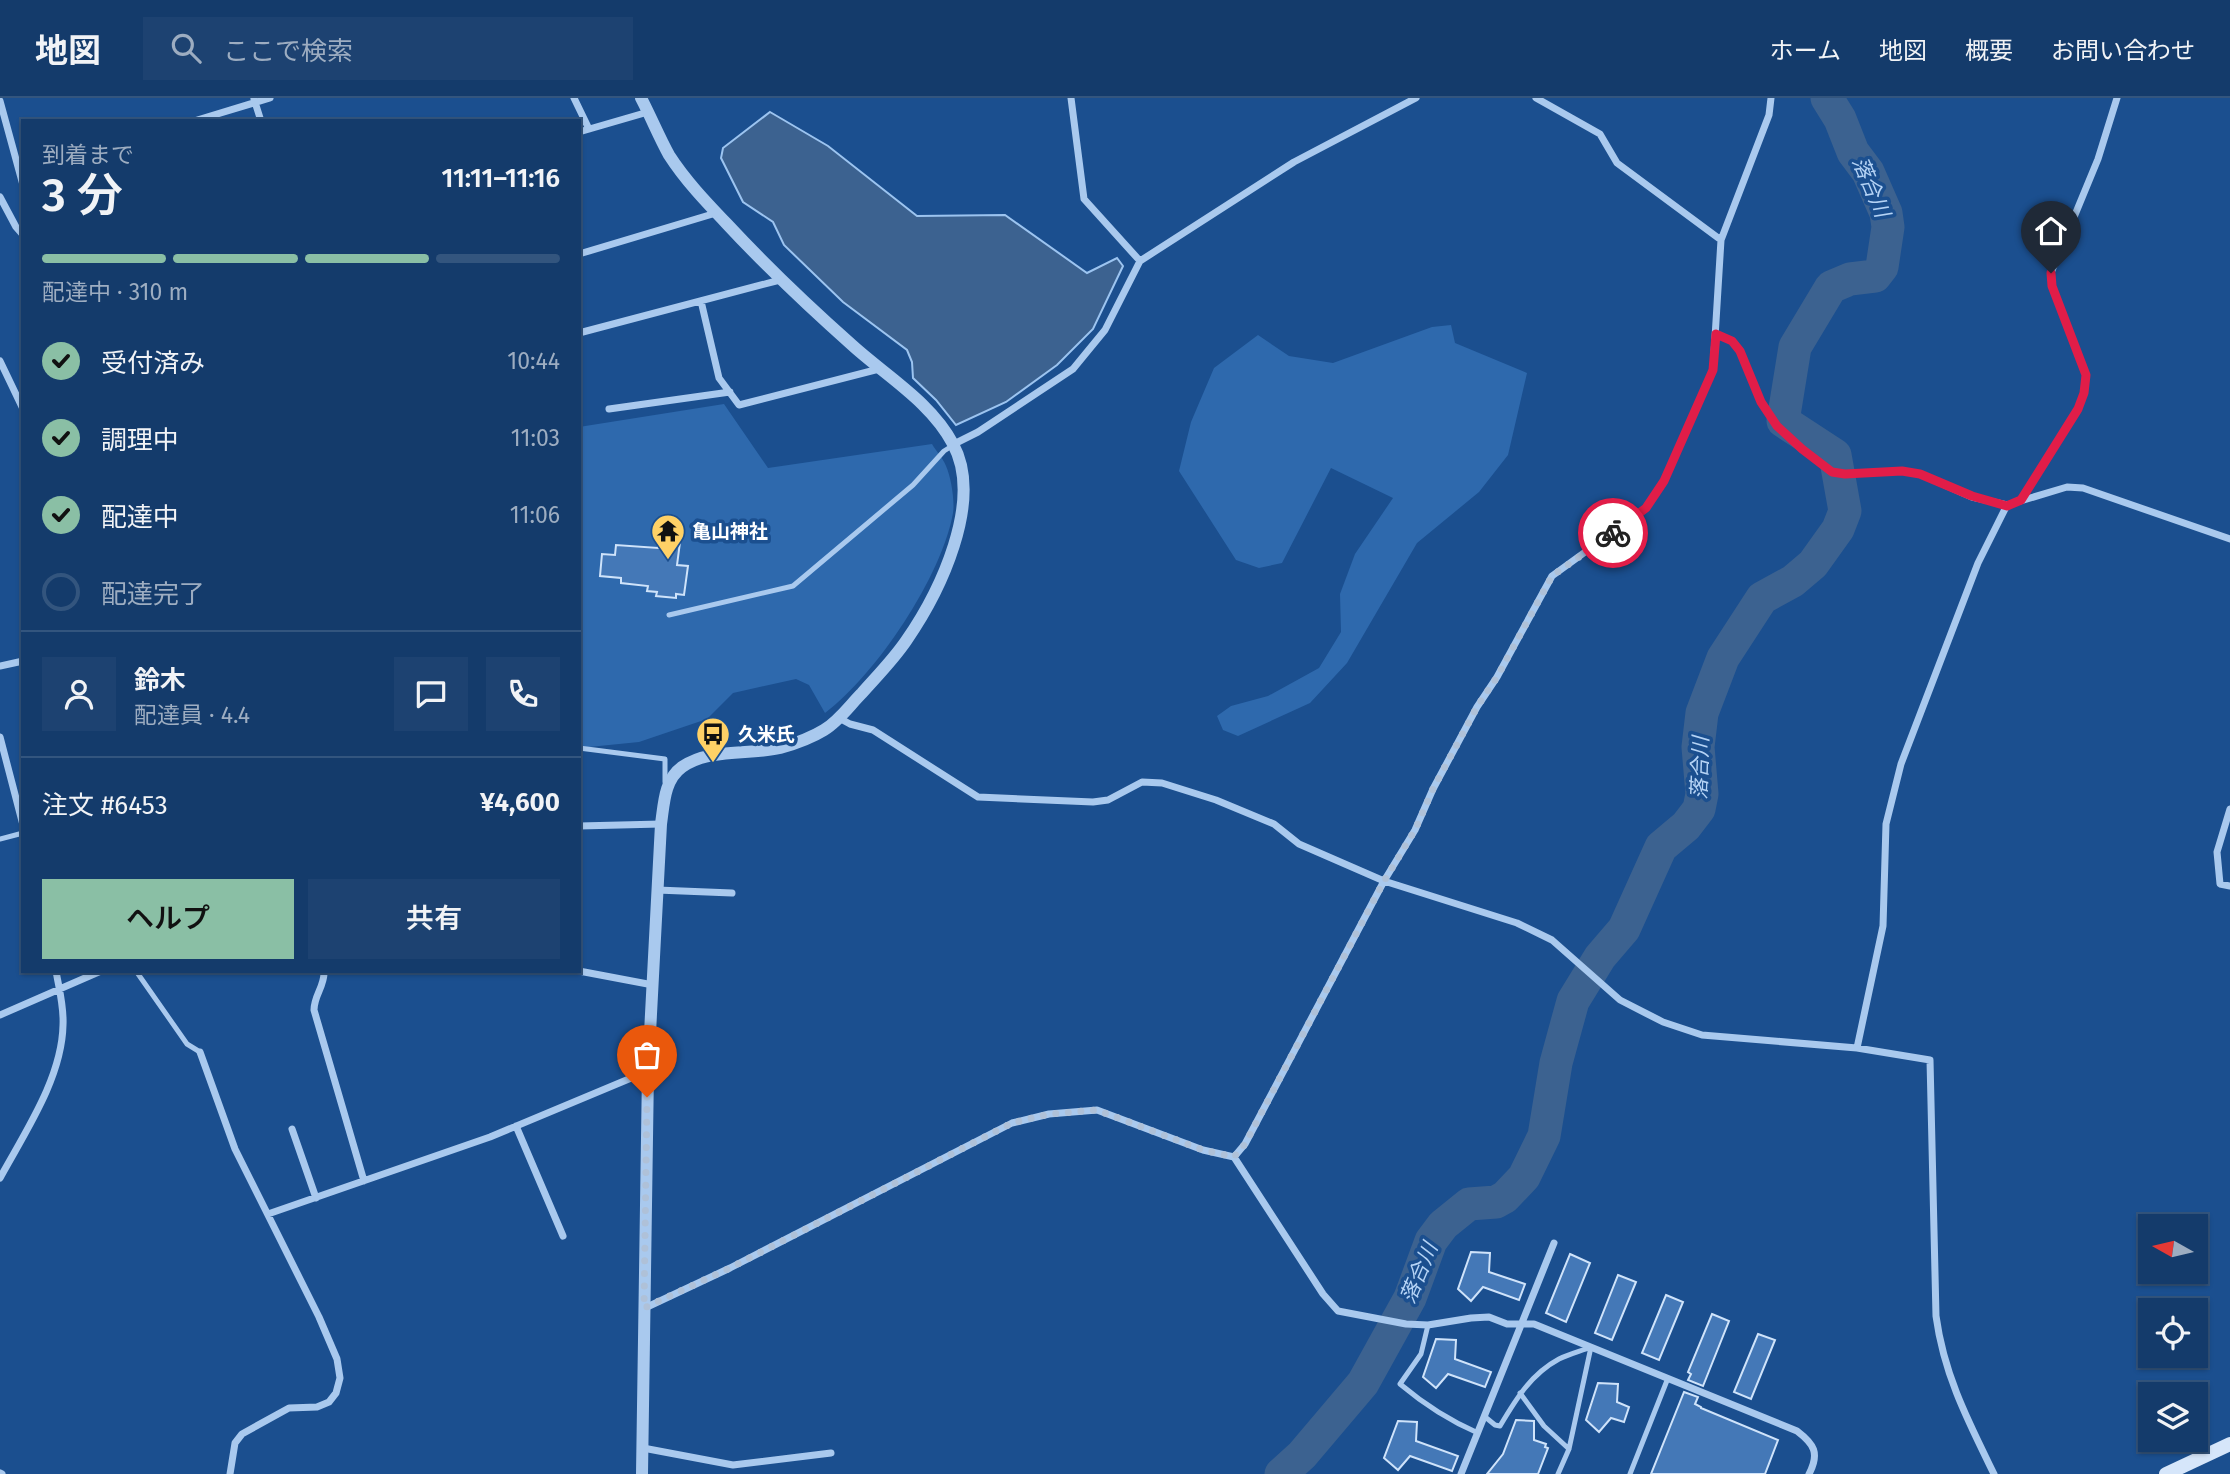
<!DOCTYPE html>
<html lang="ja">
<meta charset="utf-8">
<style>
:root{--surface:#143b6b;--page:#1d4271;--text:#f1f3f6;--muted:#9dadc1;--line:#33557e;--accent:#8abfa5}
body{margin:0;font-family:"Fira Sans","Noto Sans JP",sans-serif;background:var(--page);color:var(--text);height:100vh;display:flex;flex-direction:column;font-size:26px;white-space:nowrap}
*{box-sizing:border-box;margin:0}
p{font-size:23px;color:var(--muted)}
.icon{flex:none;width:38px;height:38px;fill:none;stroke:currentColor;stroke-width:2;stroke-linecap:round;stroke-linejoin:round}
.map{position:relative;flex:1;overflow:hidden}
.sheet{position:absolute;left:21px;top:21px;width:560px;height:854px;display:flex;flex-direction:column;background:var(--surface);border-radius:0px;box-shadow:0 2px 5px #0004,0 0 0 2px var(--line)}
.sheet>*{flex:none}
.needle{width:46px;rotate:278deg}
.buttons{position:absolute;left:2138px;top:1116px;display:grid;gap:14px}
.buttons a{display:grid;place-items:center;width:70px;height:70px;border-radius:0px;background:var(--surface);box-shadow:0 2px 5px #0004,0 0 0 2px var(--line);font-size:35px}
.pin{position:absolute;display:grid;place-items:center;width:60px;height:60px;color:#fff;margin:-72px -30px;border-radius:50% 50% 50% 0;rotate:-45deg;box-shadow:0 0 7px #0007}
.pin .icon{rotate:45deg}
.courier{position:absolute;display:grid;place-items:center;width:70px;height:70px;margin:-35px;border:5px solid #e11d48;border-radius:50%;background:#fff;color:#222;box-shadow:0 2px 9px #0007}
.summary em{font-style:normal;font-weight:600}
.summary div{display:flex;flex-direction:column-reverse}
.summary{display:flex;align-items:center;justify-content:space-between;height:119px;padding:0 21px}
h1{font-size:46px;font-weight:600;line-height:52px}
.bar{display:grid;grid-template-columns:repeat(4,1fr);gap:10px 7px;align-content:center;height:84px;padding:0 21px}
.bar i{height:9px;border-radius:5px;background:var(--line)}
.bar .on{background:var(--accent)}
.bar p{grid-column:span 4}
.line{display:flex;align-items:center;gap:18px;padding:0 21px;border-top:2px solid var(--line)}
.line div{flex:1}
.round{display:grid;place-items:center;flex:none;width:74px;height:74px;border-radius:0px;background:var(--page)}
ol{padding:0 21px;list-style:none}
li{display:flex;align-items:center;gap:21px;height:77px}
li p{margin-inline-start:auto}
li .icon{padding:7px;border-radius:50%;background:var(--accent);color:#111;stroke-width:4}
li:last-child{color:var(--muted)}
li i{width:38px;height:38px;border:4px solid var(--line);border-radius:50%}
.cta{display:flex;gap:14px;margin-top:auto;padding:14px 21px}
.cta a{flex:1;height:80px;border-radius:0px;background:var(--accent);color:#111;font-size:28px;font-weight:600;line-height:80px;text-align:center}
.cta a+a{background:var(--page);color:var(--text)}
header{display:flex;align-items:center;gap:42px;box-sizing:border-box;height:98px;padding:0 35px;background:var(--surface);border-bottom:2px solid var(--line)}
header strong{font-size:33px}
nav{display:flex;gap:38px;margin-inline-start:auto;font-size:24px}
.search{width:490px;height:63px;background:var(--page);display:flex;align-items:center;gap:18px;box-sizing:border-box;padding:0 24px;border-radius:0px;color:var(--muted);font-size:26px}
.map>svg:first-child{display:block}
.green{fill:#2e69ad}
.water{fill:#3c6290;stroke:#9cc4f0;stroke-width:2}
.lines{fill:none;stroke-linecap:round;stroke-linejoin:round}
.river{stroke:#3c6290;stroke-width:33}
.building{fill:#4478b7;stroke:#cfe3fa;stroke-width:2}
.service{stroke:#a9c9ee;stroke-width:5}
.minor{stroke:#a9c9ee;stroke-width:7}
.tertiary{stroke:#a9c9ee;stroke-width:12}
.secondary{stroke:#d6e6fa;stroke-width:14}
.done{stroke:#afc1d8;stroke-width:7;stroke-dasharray:0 12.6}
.route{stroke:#e11d48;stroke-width:9}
.labels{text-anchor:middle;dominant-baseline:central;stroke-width:7;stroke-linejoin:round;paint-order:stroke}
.poi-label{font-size:19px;font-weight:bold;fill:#fff;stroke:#1b4f8f;text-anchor:start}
.water-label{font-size:21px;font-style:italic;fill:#b5d3f5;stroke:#1b4f8f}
</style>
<header>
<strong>地図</strong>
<div class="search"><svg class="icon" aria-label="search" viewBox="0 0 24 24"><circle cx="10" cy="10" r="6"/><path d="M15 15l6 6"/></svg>ここで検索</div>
<nav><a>ホーム</a><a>地図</a><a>概要</a><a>お問い合わせ</a></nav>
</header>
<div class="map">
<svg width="2230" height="1376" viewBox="0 0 2230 1376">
<rect width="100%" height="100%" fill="#1b4f8f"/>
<!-- green -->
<path class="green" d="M1451 227 1455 245 1527 275 1508 357 1479 394 1417 445 1347 565 1310 605 1238 638 1223 632 1217 618 1231 608 1268 598 1319 570 1341 534 1340 496 1355 456 1393 400 1331 370 1282 465 1259 470 1236 462 1179 373 1191 324 1214 270 1258 237 1289 258 1333 265 1432 229Z
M724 306 768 370 932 346C936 353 943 360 946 368 951 379 955 403 953 415 942 478 876 577 825 615L809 587 796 581 733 595 707 621 639 644 579 650V329Z"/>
<!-- water -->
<path class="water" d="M770 14 828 48 917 118 1005 117 1087 175 1117 160 1123 168 1093 231 1057 267 1006 304 956 327 936 302 913 280 912 264 907 252 843 204 784 147 773 124 743 104 721 60 723 50Z"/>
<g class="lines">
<!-- river -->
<path class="river" d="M1281 1376 1302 1357 1363 1285 1410 1200 1431 1143 1443 1127 1469 1106 1496 1104 1505 1099 1524 1079 1544 1038 1556 965 1573 903 1600 859 1624 831 1661 749 1686 728 1699 711 1702 696 1698 649 1702 615 1723 560 1762 500 1793 483 1813 466 1838 431 1845 413 1835 357 1783 323 1795 249 1831 189 1850 181 1875 178 1882 169 1888 129 1886 115 1868 74 1853 54 1840 21 1827 0"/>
</g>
<!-- building -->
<path class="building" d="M661 427 682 429 677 467 688 468 684 497 676 496V500L656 498 657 494 647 493 648 488 621 485V480L600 478 602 456 615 457 616 447 658 450Z
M1471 1154 1490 1155 1489 1174 1525 1186 1519 1202 1483 1189 1471 1203 1458 1191Z
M1570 1156 1590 1165 1566 1224 1546 1215Z
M1618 1177 1636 1184 1612 1242 1595 1235Z
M1666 1197 1683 1204 1659 1262 1642 1255Z
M1712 1216 1729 1223 1703 1288 1688 1282 1691 1276 1688 1274Z
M1758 1236 1775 1242 1751 1301 1734 1294Z
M1436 1241 1456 1242 1455 1261 1491 1274 1485 1289 1448 1276 1436 1290 1423 1279Z
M1598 1285 1618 1286 1617 1304 1629 1309 1624 1324 1611 1320 1599 1334 1586 1322Z
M1684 1294 1698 1299 1695 1306 1701 1309V1310L1778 1342 1765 1376H1651Z
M1516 1322 1534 1323V1342L1546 1346 1545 1349 1548 1350 1538 1376H1487L1503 1356Z
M1398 1323 1417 1324 1416 1343 1458 1358 1452 1373 1410 1358 1398 1372 1384 1360Z"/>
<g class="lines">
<!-- service -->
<path class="service" d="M669 517 793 488 913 387 944 353 952 348
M579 650 665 661V684
M0 741 23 735
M136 873 187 946 200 954
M1428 1227 1421 1256 1400 1286C1425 1307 1448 1322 1478 1335
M1520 1295 1544 1328 1569 1351
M1484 1318 1495 1327 1500 1328C1516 1301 1531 1276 1559 1261 1569 1256 1581 1253 1591 1249
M1558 1376 1569 1351 1591 1249
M1630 1376 1668 1280"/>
<!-- minor -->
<path class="minor" d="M574 0 589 31
M1071 0 1084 101 1140 163
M1536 0 1600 36 1617 65 1721 142
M254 1 261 23
M0 3 23 87
M194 23 270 0
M579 34 648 14
M0 99 16 129 23 137
M579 156 716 115
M701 203 719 280 739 307 879 271
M579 235 780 182
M1716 236 1732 243 1740 253 1761 304 1777 328 1802 351 1832 374 1845 376 1902 373 1920 376 1972 399 2007 407 2067 389 2083 390 2230 441
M0 263 23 311
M609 311 730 294
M954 346 978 334 1073 271 1105 232 1140 163 1294 64 1416 0
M2021 402 2078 311 2084 295 2086 277 2052 188 2051 175 2098 61 2117 0
M0 568 23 563
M839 620 850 626 873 632 978 699 1093 704 1108 702 1142 684 1162 685 1216 702 1274 726 1299 746 1384 783 1517 825 1552 842 1620 902 1663 924 1702 937 1857 950 1930 962 1936 1218C1944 1277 1968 1323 1994 1376
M0 639 23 727
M2230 711 2217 754 2220 786 2230 788
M579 728 661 726
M657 792 732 795
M324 873C325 888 314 897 314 912L364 1083
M579 873 653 887
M0 917 101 873
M1857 950 1883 828 1886 726 1901 666 1978 465 2007 407
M200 954 235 1051 319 1219 337 1261 340 1280 336 1295 329 1304 317 1309 289 1310 242 1336 235 1345 230 1376
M516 1028 563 1138
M292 1031 316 1100
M1234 1059 1245 1046 1384 783 1415 732 1433 691 1477 609 1497 579 1552 478 1646 410 1664 383 1713 272 1721 142 1769 17 1771 0
M0 1080C25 1034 62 980 63 927 64 908 59 891 56 873
M268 1116 490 1039 648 973
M645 1210 730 1170 1012 1025 1049 1016 1097 1012 1203 1052 1234 1059 1323 1196 1338 1213 1406 1226 1428 1227 1471 1220 1489 1219 1507 1226H1534L1797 1333C1814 1346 1820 1355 1809 1376
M643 1350 733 1367 831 1355
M0 1375 2 1376
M1461 1376 1554 1145"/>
<!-- tertiary -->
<path class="tertiary" d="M641 0C651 19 659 39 669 57 685 82 706 104 727 126 767 169 808 208 852 247 886 278 931 304 953 346 984 403 940 494 906 543 893 562 877 578 862 595 850 607 839 623 824 632 811 640 794 646 780 650 749 657 709 650 682 669 664 682 664 706 661 726L648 973 642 1376"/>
<!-- secondary -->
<path class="secondary" d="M2166 1376 2230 1346"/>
</g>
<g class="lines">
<!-- done -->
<path class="done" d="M647 999 644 1210 730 1170 1012 1025 1049 1016 1097 1012 1203 1052 1234 1059 1245 1046 1384 783 1415 732 1433 691 1477 609 1497 579 1552 478 1613 435"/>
<!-- route -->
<path class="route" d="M1613 435 1646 410 1664 383 1713 272 1716 236 1732 243 1740 253 1761 304 1777 328 1802 351 1832 374 1845 376 1902 373 1920 376 1972 398 2007 408 2021 402 2078 311 2084 295 2086 277 2052 188 2051 175"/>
</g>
<!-- icons -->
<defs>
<g id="temple-pin" transform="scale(1.75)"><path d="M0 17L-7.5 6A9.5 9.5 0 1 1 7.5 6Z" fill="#ffd166" stroke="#1b4f8f"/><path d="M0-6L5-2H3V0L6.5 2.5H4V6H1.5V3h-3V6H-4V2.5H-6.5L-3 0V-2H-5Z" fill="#111"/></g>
<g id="bus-pin" transform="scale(1.75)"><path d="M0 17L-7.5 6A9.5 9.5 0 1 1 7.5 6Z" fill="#ffd166" stroke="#1b4f8f"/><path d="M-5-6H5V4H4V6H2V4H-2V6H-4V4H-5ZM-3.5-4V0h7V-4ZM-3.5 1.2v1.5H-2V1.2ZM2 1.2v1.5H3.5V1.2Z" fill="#111"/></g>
</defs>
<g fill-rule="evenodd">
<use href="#temple-pin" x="668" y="433"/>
<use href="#bus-pin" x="713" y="636"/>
</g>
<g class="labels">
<!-- poi labels -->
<g class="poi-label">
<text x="692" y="433">亀山神社</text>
<text x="738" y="636">久米氏</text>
</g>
<!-- water labels -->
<g class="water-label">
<text transform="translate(1871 89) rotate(67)">落合川</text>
<text transform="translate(1700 670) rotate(-88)">落合川</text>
<text transform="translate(1419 1175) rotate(-67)">落合川</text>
</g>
</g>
</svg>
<div class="buttons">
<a><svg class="needle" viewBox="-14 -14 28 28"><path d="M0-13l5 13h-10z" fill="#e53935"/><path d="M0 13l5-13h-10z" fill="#9dadc1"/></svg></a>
<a><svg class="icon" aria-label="locate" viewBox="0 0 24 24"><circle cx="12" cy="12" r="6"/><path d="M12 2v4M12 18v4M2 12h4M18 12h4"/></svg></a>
<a><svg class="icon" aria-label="layers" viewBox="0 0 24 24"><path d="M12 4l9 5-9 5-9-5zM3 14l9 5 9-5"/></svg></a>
</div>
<div class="pin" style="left:647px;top:999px;background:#ea580c"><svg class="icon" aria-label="bag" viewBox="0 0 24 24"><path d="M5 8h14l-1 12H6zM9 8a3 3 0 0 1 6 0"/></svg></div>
<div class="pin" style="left:2051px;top:175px;background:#1f2937"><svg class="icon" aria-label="home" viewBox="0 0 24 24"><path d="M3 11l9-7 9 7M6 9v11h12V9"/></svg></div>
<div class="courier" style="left:1613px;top:435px"><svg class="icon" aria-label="bike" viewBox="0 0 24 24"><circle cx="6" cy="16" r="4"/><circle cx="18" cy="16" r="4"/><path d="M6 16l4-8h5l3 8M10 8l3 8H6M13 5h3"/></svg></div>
<section class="sheet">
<div class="summary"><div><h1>3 分</h1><p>到着まで</p></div><em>11:11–11:16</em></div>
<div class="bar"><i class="on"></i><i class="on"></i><i class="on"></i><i></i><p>配達中 · 310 m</p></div>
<ol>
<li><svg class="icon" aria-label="check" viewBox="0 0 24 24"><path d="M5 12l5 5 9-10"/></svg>受付済み<p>10:44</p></li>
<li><svg class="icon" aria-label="check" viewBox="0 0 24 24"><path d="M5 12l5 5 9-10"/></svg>調理中<p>11:03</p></li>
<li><svg class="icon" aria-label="check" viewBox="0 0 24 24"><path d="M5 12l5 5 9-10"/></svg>配達中<p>11:06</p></li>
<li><i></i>配達完了</li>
</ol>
<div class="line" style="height:126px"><a class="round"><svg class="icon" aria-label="person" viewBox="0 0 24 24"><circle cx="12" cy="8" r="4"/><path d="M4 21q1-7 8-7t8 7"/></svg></a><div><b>鈴木</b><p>配達員 · 4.4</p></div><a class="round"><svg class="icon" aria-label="chat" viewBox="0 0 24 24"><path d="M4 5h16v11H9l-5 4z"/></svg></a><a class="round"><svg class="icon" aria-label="phone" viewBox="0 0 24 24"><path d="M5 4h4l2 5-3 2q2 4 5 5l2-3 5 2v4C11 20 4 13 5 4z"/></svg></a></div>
<div class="line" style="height:91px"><div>注文 #6453</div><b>¥4,600</b></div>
<div class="cta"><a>ヘルプ</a><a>共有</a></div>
</section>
</div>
